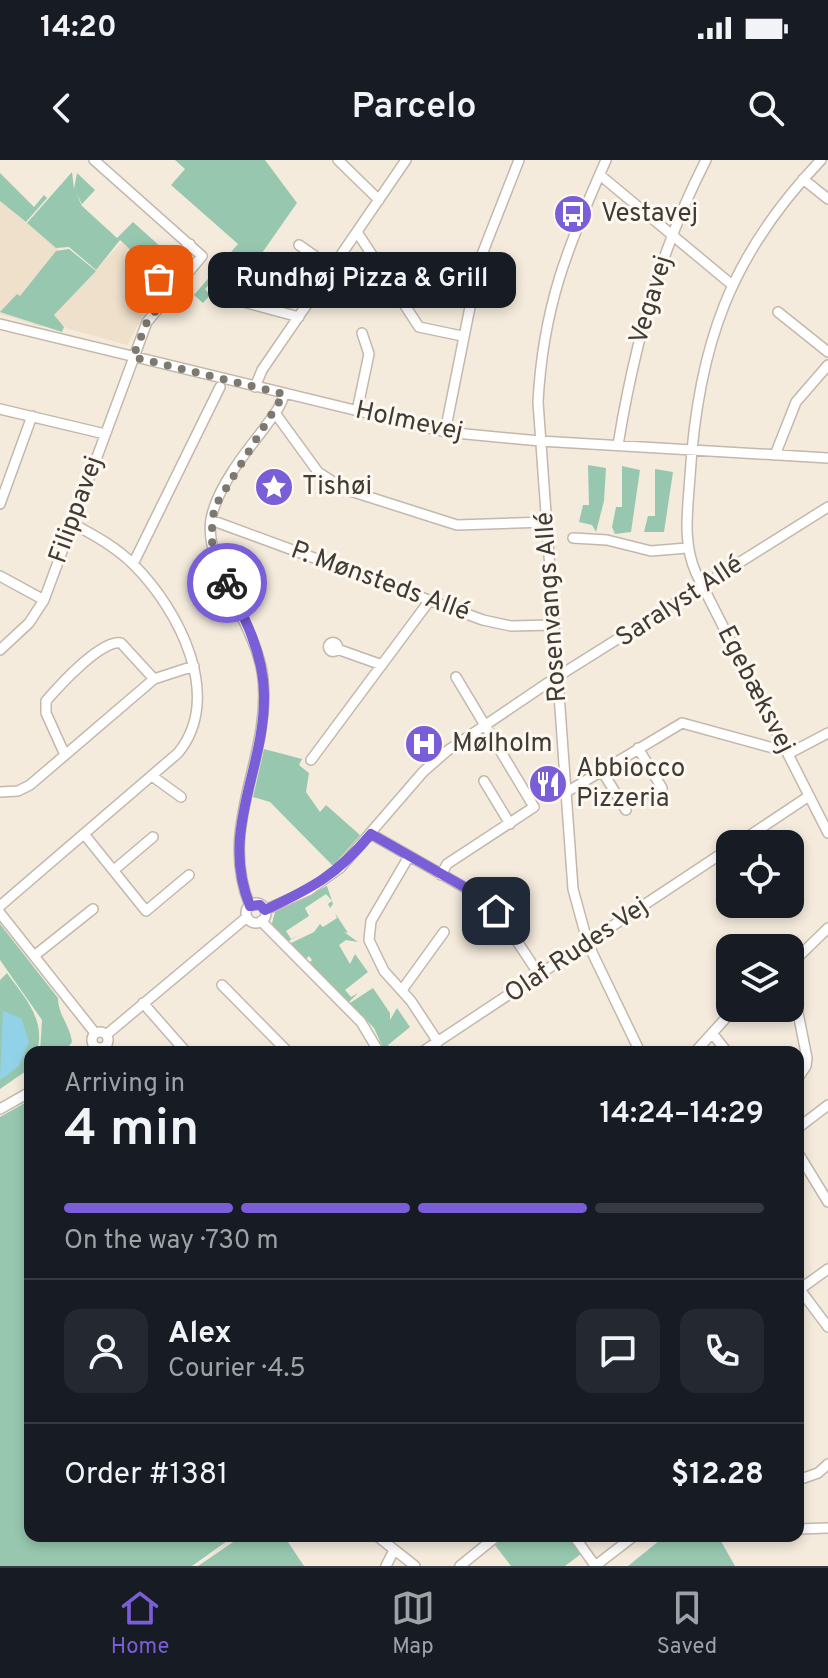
<!DOCTYPE html>
<meta charset="utf-8">
<style>
:root{--surface:#171b24;--page:#242831;--text:#f1f3f6;--muted:#9ea1a6;--line:#363941;--accent:#795ed8}
body{margin:0;font-family:Overpass,sans-serif;background:var(--page);color:var(--text);height:100vh;display:flex;flex-direction:column;font-size:30px;white-space:nowrap}
*{box-sizing:border-box;margin:0}
p{font-size:26px;color:var(--muted)}
.icon{flex:none;width:44px;height:44px;fill:none;stroke:currentColor;stroke-width:2;stroke-linecap:round;stroke-linejoin:round}
.map{position:relative;flex:1;overflow:hidden}
.details{position:absolute;left:24px;top:886px;width:780px;height:496px;display:flex;flex-direction:column;background:var(--surface);border-radius:16px;box-shadow:0 4px 12px #0003}
.details>*{flex:none}
.controls{position:absolute;left:716px;top:670px;display:grid;gap:16px}
.controls a{display:grid;place-items:center;width:88px;height:88px;border-radius:16px;background:var(--surface);box-shadow:0 4px 12px #0003;font-size:40px}
.pin{position:absolute;display:grid;place-items:center;width:68px;height:68px;color:#fff;margin:-34px;border-radius:16px;box-shadow:0 4px 12px #0006}
.courier{position:absolute;display:grid;place-items:center;width:80px;height:80px;margin:-40px;border:6px solid #795ed8;border-radius:50%;background:#fff;color:#222;box-shadow:0 2px 10px #0007}
.bubble{position:absolute;height:56px;border-radius:16px;background:var(--surface);box-shadow:0 4px 12px #0003;font-size:26px;font-weight:600;line-height:56px;text-align:center}
.summary em{font-style:normal;font-weight:600}
.summary div{display:flex;flex-direction:column-reverse}
.summary{display:flex;align-items:center;justify-content:space-between;height:136px;padding:0 40px}
h1{font-size:52px;font-weight:600;line-height:60px}
.bar{display:grid;grid-template-columns:repeat(4,1fr);gap:12px 8px;align-content:center;height:96px;padding:0 40px}
.bar i{height:10px;border-radius:6px;background:var(--line)}
.bar .active{background:var(--accent)}
.bar p{grid-column:span 4}
.line{display:flex;align-items:center;gap:20px;padding:0 40px;border-top:2px solid var(--line)}
.line div{flex:1}
.round{display:grid;place-items:center;flex:none;width:84px;height:84px;border-radius:16px;background:var(--page)}
.status{display:flex;justify-content:space-between;align-items:center;height:56px;padding:0 40px;background:var(--surface);direction:ltr}
.status svg{height:22px;fill:currentColor}
header{display:flex;justify-content:space-between;align-items:center;height:104px;padding:0 40px;background:var(--surface);font-size:36px;font-weight:600}
.tab-bar{display:flex;justify-content:space-around;align-items:center;height:112px;border-top:2px solid var(--line);background:var(--surface);font-size:22px;color:var(--muted)}
.tab-bar a{display:grid;justify-items:center;gap:4px}
.tab-bar .active{color:var(--accent)}
.map>svg:first-child{display:block}
.built{fill:#eee0cb}
.green{fill:#97c8af}
.water{fill:#92d2e9}
.lines{fill:none;stroke-linecap:round;stroke-linejoin:round}
.minor-casing{stroke:#c2b8ab;stroke-width:12}
.minor{stroke:#fff;stroke-width:9}
.done{stroke:#7e7970;stroke-width:8;stroke-dasharray:0 14.4}
.route{stroke:#795ed8;stroke-width:10}
.labels{text-anchor:middle;dominant-baseline:central;stroke-width:6;stroke-linejoin:round;paint-order:stroke}
.poi-label{font-size:26px;fill:#3f3c36;stroke:#fef8f0;text-anchor:start}
.street-label{font-size:26px;fill:#3f3c36;stroke:#fef8f0}
</style>
<div class="status"><b>14:20</b><svg viewBox="0 0 49 12"><path d="M0 12V9h3v3zM5 12V6h3v6zM10 12V3h3v9zM15 12V0h3v12zM26 1h20v11H26zM47 4h2v5h-2z"/></svg></div>
<header><svg class="icon" aria-label="back" viewBox="0 0 24 24"><path d="M15 5l-7 7 7 7"/></svg>Parcelo<svg class="icon" aria-label="search" viewBox="0 0 24 24"><circle cx="10" cy="10" r="6"/><path d="M15 15l6 6"/></svg></header>
<div class="map">
<svg width="828" height="1406" viewBox="0 0 828 1406">
<rect width="100%" height="100%" fill="#f4ebdd"/>
<!-- built -->
<path class="built" d="M0 41 89 115 70 137 122 82 167 123 150 143 127 185 66 168 52 156 42 167 0 154Z"/>
<!-- green -->
<path class="green" d="M175 0H265L297 43 248 113 230 102 205 129 210 135 203 143 194 135 238 84 171 25 185 9Z
M72 12 74 29 77 13 95 30 82 44 76 33 82 46 117 78 133 62 162 88 147 105 120 80 96 110 69 87 56 88 27 63Z
M0 13 34 47 44 35 47 38 26 62 0 41Z
M69 89 96 111 54 155 64 167 62 172 0 152 17 134 20 136 56 91Z
M588 305 606 308 604 341 596 372 592 365 579 362 583 345H589Z
M622 306 640 310 631 372 615 374 612 367 616 347H622Z
M655 309 673 312 664 372H644L648 356H655Z
M264 589 302 599 299 605 309 613 306 632 320 652 326 645 360 675 333 706 270 642 253 637Z
M327 726 333 744 330 748 328 744 332 741 326 734 305 748 309 756 286 771 291 779 299 775 287 782 271 767 275 752Z
M335 753 348 773 344 772 358 782 346 780 339 785 350 804 355 794 368 812 345 830 351 837 358 833 349 842 309 803 312 800 309 796 305 800 289 784 314 772 320 764 323 767 337 758Z
M0 764 58 838C58 855 70 865 72 882L65 892H40L42 860 0 800Z
M7 813C25 838 46 859 37 892H30L29 909 0 929V820Z
M373 828 390 853V860L397 848 410 867 388 885 393 892H385L374 868 350 843Z
M30 940V1376H234L192 1406H0V957Z
M242 1376H284L304 1406H198Z
M506 1376H568L581 1394 565 1406H511L495 1385Z
M665 1376H718L735 1406H628Z"/>
<!-- water -->
<path class="water" d="M3 851 21 858 29 882 19 906 0 920Z"/>
<g class="lines">
<!-- minor casing -->
<g class="minor-casing">
<path id="minor" d="M338 0 379 40
M606 0C568 86 543 146 538 242L573 729 588 784 640 892
M821 0C730 95 698 186 690 316 688 348 682 382 696 413L828 673
M600 15 731 124
M803 19 828 39
M357 72 419 167 462 176
M299 85 332 108
M171 131 159 119 190 84
M236 140 299 157
M778 152 828 192
M0 164 445 272 540 281 828 298
M255 227 262 210 406 0
M0 249 105 274
M357 251 369 194 362 173
M275 253 318 312 344 329 457 365 546 362
M445 272 479 102 519 0
M618 285C634 186 660 89 706 0
M775 295 796 242 828 205
M0 344 32 256
M211 360 483 460 511 466 553 465
M573 378 607 380 651 391 687 388
M133 404 220 227
M0 416 44 440
M328.5 487a4.5 4.5 0 1 1 9 0a4.5 4.5 0 1 1-9 0Z
M337 489 382 505
M0 490 29 463 44 440 147 162 202 96 94 0
M638 588 662 628 653 637
M788 594 828 573
M65 595 46 553V541C60 525 101 480 121 483L154 519
M311 600 430 440
M602 611 626 650
M152 616 181 637
M484 621 510 664
M0 632 18 631 30 625 154 519 194 506
M565 633 682 563 773 588 783 586
M84 674 146 751 189 715
M371 674 483 738 501 757 540 816
M737 684 809 636
M408 698 371 761 369 780 384 811 411 841 438 882
M114 710 153 677
M441 715 447 704 534 647 456 517
M246 753a10 10 0 1 1 20 0a10 10 0 1 1-20 0Z
M0 746 178 593C224 537 179 450 134 405 116 387 94 375 73 364
M250 746C217 666 271 599 263 519 258 466 203 406 211 359 217 328 244 294 263 270 271 258 281 248 284 234
M265 750 308 731 340 708 423 612 447 591 549 522 828 347
M0 753 95 873
M261 761 361 862 379 892
M34 796 93 749
M790 805 828 768
M790 813 807 898 806 906 798 918
M222 825 288 892
M402 830 444 772
M143 843 186 892
M92 880a8 8 0 1 1 16 0a8 8 0 1 1-16 0Z
M712 873 727 892
M106 875 247 757
M422 892 730 688
M695 892 735 848
M0 949 30 932
M798 968 828 945
M798 993 828 1042
M798 1127 828 1167
M800 1129 828 1109
M798 1320 818 1313 828 1304
M798 1369 828 1368
M377 1376 415 1406
M574 1376 594 1404
M386 1406 394 1390
M460 1406 497 1376
M595 1406 634 1376"/>
</g>
<!-- minor -->
<use href="#minor" class="minor"/>
</g>
<g class="lines">
<!-- done -->
<path class="done" d="M159 119 171 131 147 162 133 197 284 234 214 348 211 379 227 423"/>
<!-- route -->
<path class="route" d="M227 423C245 458 263 493 264 533 266 609 219 670 250 746L260 745 265 750C312 728 337 715 371 674L475 733 496 751"/>
</g>
<!-- icons -->
<defs>
<g id="bus-disc" transform="scale(2)"><circle r="9.5" fill="#795ed8" stroke="#fef8f0"/><path d="M-5-6H5V4H4V6H2V4H-2V6H-4V4H-5ZM-3.5-4V0h7V-4ZM-3.5 1.2v1.5H-2V1.2ZM2 1.2v1.5H3.5V1.2Z" fill="#fff"/></g>
<g id="sight-disc" transform="scale(2)"><circle r="9.5" fill="#795ed8" stroke="#fef8f0"/><path d="M0-6L1.8-2.2L6-1.7L2.9 1.2L3.7 5.4L0 3.3L-3.7 5.4L-2.9 1.2L-6-1.7L-1.8-2.2Z" fill="#fff"/></g>
<g id="hospital-disc" transform="scale(2)"><circle r="9.5" fill="#795ed8" stroke="#fef8f0"/><path d="M-5-5h3v3.5h4V-5h3V5h-3V1.5h-4V5h-3Z" fill="#fff"/></g>
<g id="restaurant-disc" transform="scale(2)"><circle r="9.5" fill="#795ed8" stroke="#fef8f0"/><path d="M-5-6h1v4h1v-4h1v4h1v-4h1v5L-1.5 .5V6h-2V.5L-5-1ZM5-6V6H3V1.5H1.5Q1.5-4 5-6Z" fill="#fff"/></g>
</defs>
<g fill-rule="evenodd">
<use href="#bus-disc" x="573" y="54"/>
<use href="#sight-disc" x="274" y="327"/>
<use href="#hospital-disc" x="424" y="584"/>
<use href="#restaurant-disc" x="548" y="624"/>
</g>
<g class="labels">
<!-- poi labels -->
<g class="poi-label">
<text x="601" y="54">Vestavej</text>
<text x="302" y="327">Tishøi</text>
<text x="452" y="584">Mølholm</text>
<text x="576" y="609">Abbiocco<tspan x="576" dy="30">Pizzeria</tspan></text>
</g>
<!-- street labels -->
<g class="street-label">
<text transform="translate(652 140) rotate(-73)">Vegavej</text>
<text transform="translate(409 262) rotate(12)">Holmevej</text>
<text transform="translate(77 350) rotate(-70)">Filippavej</text>
<text transform="translate(380 422) rotate(20)">P. Mønsteds Allé</text>
<text transform="translate(680 442) rotate(-33)">Saralyst Allé</text>
<text transform="translate(552 447) rotate(-94)">Rosenvangs Allé</text>
<text transform="translate(755 530) rotate(63)">Egebæksvej</text>
<text transform="translate(577 791) rotate(-34)">Olaf Rudes Vej</text>
</g>
</g>
</svg>
<div class="controls">
<a><svg class="icon" aria-label="locate" viewBox="0 0 24 24"><circle cx="12" cy="12" r="6"/><path d="M12 2v4M12 18v4M2 12h4M18 12h4"/></svg></a>
<a><svg class="icon" aria-label="layers" viewBox="0 0 24 24"><path d="M12 4l9 5-9 5-9-5zM3 14l9 5 9-5"/></svg></a>
</div>
<div class="pin" style="left:159px;top:119px;background:#ea580c"><svg class="icon" aria-label="bag" viewBox="0 0 24 24"><path d="M5 8h14l-1 12H6zM9 8a3 3 0 0 1 6 0"/></svg></div>
<div class="pin" style="left:496px;top:751px;background:#1f2937"><svg class="icon" aria-label="home" viewBox="0 0 24 24"><path d="M3 11l9-7 9 7M6 9v11h12V9"/></svg></div>
<div class="courier" style="left:227px;top:423px"><svg class="icon" aria-label="bike" viewBox="0 0 24 24"><circle cx="6" cy="16" r="4"/><circle cx="18" cy="16" r="4"/><path d="M6 16l4-8h5l3 8M10 8l3 8H6M13 5h3"/></svg></div>
<div class="bubble" style="left:208px;top:92px;width:308px">Rundhøj Pizza &amp; Grill</div>
<section class="details">
<div class="summary"><div><h1>4 min</h1><p>Arriving in</p></div><em>14:24–14:29</em></div>
<div class="bar"><i class="active"></i><i class="active"></i><i class="active"></i><i></i><p>On the way · 730 m</p></div>
<div class="line" style="height:144px"><a class="round"><svg class="icon" aria-label="person" viewBox="0 0 24 24"><circle cx="12" cy="8" r="4"/><path d="M4 21q1-7 8-7t8 7"/></svg></a><div><b>Alex</b><p>Courier · 4.5</p></div><a class="round"><svg class="icon" aria-label="chat" viewBox="0 0 24 24"><path d="M4 5h16v11H9l-5 4z"/></svg></a><a class="round"><svg class="icon" aria-label="phone" viewBox="0 0 24 24"><path d="M5 4h4l2 5-3 2q2 4 5 5l2-3 5 2v4C11 20 4 13 5 4z"/></svg></a></div>
<div class="line" style="height:104px"><div>Order #1381</div><b>$12.28</b></div>
</section>
</div>
<nav class="tab-bar">
<a class="active"><svg class="icon" aria-label="home" viewBox="0 0 24 24"><path d="M3 11l9-7 9 7M6 9v11h12V9"/></svg>Home</a>
<a><svg class="icon" aria-label="map" viewBox="0 0 24 24"><path d="M3 6l6-2 6 2 6-2v14l-6 2-6-2-6 2zM9 4v14M15 6v14"/></svg>Map</a>
<a><svg class="icon" aria-label="saved" viewBox="0 0 24 24"><path d="M7 4h10v16l-5-4-5 4z"/></svg>Saved</a>
</nav>
